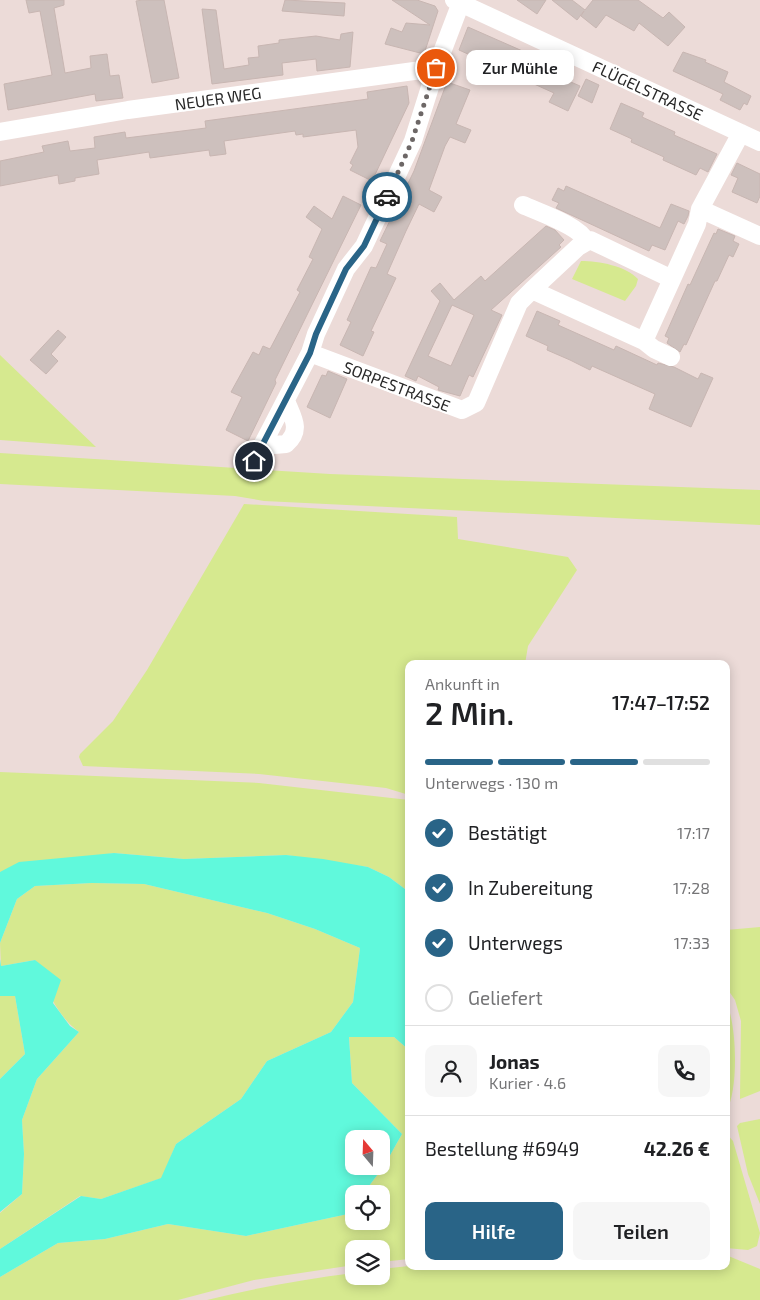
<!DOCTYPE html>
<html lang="de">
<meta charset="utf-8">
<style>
:root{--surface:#fff;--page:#f6f6f6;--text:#202124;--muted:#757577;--line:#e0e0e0;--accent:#296487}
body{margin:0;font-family:"Exo 2",sans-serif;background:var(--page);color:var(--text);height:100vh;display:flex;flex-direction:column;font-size:19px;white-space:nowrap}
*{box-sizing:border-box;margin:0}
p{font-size:16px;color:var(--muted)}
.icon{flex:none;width:28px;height:28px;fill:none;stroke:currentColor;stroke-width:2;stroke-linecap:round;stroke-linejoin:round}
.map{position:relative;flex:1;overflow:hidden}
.side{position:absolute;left:405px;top:660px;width:325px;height:610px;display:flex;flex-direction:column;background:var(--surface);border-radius:10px;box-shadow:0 2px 12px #0003}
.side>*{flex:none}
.needle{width:32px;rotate:341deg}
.buttons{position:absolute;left:345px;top:1130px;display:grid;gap:10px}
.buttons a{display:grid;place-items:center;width:45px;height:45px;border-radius:10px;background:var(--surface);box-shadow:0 2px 12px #0003;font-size:25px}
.pin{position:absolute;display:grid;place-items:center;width:42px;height:42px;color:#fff;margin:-21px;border:2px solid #fff;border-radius:50%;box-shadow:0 1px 5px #0007}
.courier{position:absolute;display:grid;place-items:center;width:50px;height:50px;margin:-25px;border:4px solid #296487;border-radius:50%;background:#fff;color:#222;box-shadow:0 1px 6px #0007}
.bubble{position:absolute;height:35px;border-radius:10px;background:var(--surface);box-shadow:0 2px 12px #0003;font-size:16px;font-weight:600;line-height:35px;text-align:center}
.summary em{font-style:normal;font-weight:600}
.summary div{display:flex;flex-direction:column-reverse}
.summary{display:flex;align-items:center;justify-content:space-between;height:85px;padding:0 20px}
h1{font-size:32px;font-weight:600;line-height:38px}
.bar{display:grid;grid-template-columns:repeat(4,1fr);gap:8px 5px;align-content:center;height:60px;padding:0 20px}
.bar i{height:6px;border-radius:4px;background:var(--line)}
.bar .current{background:var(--accent)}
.bar p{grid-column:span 4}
.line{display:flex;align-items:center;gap:12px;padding:0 20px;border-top:1px solid var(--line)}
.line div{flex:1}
.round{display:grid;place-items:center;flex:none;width:52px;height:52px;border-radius:10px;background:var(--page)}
ol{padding:0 20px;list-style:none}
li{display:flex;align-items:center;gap:15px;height:55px}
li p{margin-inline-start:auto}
li .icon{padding:5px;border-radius:50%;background:var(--accent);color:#fff;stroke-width:4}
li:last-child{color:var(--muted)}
li i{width:28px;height:28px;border:2px solid var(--line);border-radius:50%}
.button{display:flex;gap:10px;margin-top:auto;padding:10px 20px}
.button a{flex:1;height:58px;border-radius:10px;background:var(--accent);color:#fff;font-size:20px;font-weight:600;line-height:58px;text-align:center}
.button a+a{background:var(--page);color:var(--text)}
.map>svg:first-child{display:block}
.green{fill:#d6e98f}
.water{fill:#60f9dc;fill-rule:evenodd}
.building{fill:#cdc0bd;stroke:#c8b6b2;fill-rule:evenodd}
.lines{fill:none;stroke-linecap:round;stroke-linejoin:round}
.street{stroke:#fff;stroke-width:18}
.done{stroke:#6d6766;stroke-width:5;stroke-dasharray:0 9}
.route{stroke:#296487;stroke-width:6}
.labels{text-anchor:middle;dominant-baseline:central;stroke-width:4;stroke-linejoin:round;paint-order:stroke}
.street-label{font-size:16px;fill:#282828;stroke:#fff}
</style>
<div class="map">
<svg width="760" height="1300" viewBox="0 0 760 1300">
<rect width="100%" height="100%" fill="#ecdbd8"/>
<!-- green -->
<path class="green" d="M581 261C599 261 626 266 638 279L636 286 625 301 572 279Z
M0 355 96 447 0 440Z
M0 453 330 474 760 490V525L264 501 235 496 0 484Z
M244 504 457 517 458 539 568 557 577 570 528 646 525 664H409V795L386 788 259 774 83 766 79 757 80 754 113 721 147 670Z
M0 772 259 783 409 800V892L389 877 368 867 286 855 184 859 114 853 0 872Z
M92 883 144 884 267 913 315 929 360 948 353 1002 331 1032 267 1061 241 1099 176 1144 162 1178 101 1199 80 1196 0 1249V1213L22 1194 24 1154 22 1120 37 1079 79 1032C55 1014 46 987 35 960L1 966 0 943 17 899 35 886Z
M760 927V1091L740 1099 741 1021 735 1000 726 987V930Z
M0 996H15L25 1054 0 1079Z
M726 1001C737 1025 739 1090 726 1112Z
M349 1036 394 1037 409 1050V1259L381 1262V1249H354V1265L254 1280 178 1300H0V1277L58 1243 105 1239 168 1224 246 1236 348 1214 354 1206V1221H381V1194H363L384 1166 402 1134 352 1083Z
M760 1119V1204L748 1174 737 1126 740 1123Z
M726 1133 733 1141 760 1233 757 1246 748 1250 726 1248Z
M726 1255 760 1269V1300H207C256 1288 304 1279 354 1273V1276H381V1269L409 1266H726Z"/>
<!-- water -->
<path class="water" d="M114 853 184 859 286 855 323 859 368 867 389 877 409 892V1050L394 1037H349L352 1083 402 1134 384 1166 363 1194H354V1206L348 1214 246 1236 168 1224 105 1239 58 1243 0 1277V1249L81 1196 101 1199 161 1178 176 1144 241 1099 267 1061 331 1032 353 1002 360 948 315 929 267 913 144 884 92 883 35 886 17 899 0 943V872L19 862ZM354 1139H381V1166H354Z
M0 959 1 966 35 960 61 980 53 1003 70 1026 79 1032 37 1079 22 1120 24 1154 22 1194 0 1212V1079L25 1054 15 996H0Z"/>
<!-- building -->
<path class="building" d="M26 0H64V5L54 8 65 73 91 68 90 56 107 54 110 76 119 75 123 98 96 101 95 94 8 110 4 84 52 75 40 11 29 13Z
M143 0H164L179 78 152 83 136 1Z
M285 0 345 3 344 16 282 11Z
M392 0H417L435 6 438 11 424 54 385 44 391 28 402 32 406 23 430 25Z
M517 0H546L537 14Z
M552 0H572L585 10 593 0H638L663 18 669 12 685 27 668 46 639 23 634 31 606 15 596 28 581 16 584 11 577 20Z
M202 9 216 10 224 69 249 65 248 58 259 57 258 46 279 43V40L316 36 340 40 341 34 353 32 350 67 317 71 316 59 282 63 283 75 212 84Z
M468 27 552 64 548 72 580 86 568 111 549 102 554 93 459 50Z
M683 52 706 60 705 62 728 72 724 82 751 96 747 105 744 103 740 110 720 100 723 94 673 71Z
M586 79 599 85 592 103 578 96Z
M447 82 470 90 456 124 471 130 465 143 450 137 445 146 429 190 442 197 434 212 419 204 406 231 387 274 396 278 371 331 374 332 363 356 340 345 351 322 347 320 371 267 376 268 387 244 380 241 414 171Z
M407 86 409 103 372 181 350 170 353 165 350 163 358 147 356 130 303 137V134L296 135 295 131 224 141 226 154 210 156 209 150 150 158 149 152 97 160 99 174 75 178V181L59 184 58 175 0 186V161L44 152 42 146 68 141 70 151 95 148 94 137 125 132 126 138 206 128 205 121 368 99 367 92Z
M621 103 644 113 642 117 675 132 674 135 717 154 708 172 700 168 696 175 663 160 664 157 631 142 632 139 610 129Z
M737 163 760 174V196L757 203 732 192 738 178 731 175Z
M566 186 660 228 671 204 689 211 688 216 684 224 678 221 665 250 652 245 649 251 556 208 559 203 552 200 558 188 564 191Z
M343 196 361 205 275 380 276 383 248 441 226 430 242 397 231 392 253 352 259 355 263 346 270 349 300 292 297 290 313 259 309 257 322 229 306 217 314 206 332 219Z
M546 226 555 230 564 240 559 245 561 247 491 310 502 315 473 377 469 375 460 396 438 390 439 387 418 376 416 381 405 376 440 301 431 291 440 283 454 300 481 276 485 281ZM452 305 474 315 451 366 428 356Z
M718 229 735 236 733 241 739 244 733 257 729 255 717 281H715L686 345 684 344 680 352 667 343 669 338 665 336 688 284 690 285 714 233 716 234Z
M537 311 560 321 558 325 614 350 616 346 657 365 658 363 674 367 698 379 701 373 713 378 691 427 649 409 655 394 592 366 590 370 570 360 547 350 548 346 526 336Z
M58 330 66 337 51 354 58 361 46 374 30 360Z
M328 371 347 379 330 418 307 407 322 375 326 376Z"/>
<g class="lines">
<!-- street -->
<path class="street" d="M454 0 760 142
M0 132 128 110 436 68
M523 205C538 212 580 226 586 241
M700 209 760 236
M532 290 578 247 590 240 672 279
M644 341 654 349 671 357
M310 353 462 410 476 403 519 303 532 290 644 341 697 224 700 209 741 133
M262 446 286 444C302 430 293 418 286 401
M254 461 310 353 316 334 346 269 364 246 413 141 436 68 460 5 465 0"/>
</g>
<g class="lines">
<!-- done -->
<path class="done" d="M387 197 412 141 436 68"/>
<!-- route -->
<path class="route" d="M254 461 310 353 316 334 346 269 364 246 387 197"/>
</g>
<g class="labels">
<!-- street labels -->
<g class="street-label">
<text transform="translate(648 90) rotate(25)">FLÜGELSTRASSE</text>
<text transform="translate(218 98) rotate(-8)">NEUER WEG</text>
<text transform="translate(397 386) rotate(21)">SORPESTRASSE</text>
</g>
</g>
</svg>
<div class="buttons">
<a><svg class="needle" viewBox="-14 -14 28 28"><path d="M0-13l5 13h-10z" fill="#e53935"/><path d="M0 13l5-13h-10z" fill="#757577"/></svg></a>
<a><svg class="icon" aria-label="locate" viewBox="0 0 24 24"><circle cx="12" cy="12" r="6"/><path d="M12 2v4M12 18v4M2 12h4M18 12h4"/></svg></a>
<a><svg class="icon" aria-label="layers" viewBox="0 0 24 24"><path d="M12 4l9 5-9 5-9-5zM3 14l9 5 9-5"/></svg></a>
</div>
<div class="pin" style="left:436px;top:68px;background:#ea580c"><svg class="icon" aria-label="bag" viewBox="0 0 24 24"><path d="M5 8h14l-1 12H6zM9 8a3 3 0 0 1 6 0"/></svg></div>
<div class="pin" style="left:254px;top:461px;background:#1f2937"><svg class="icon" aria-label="home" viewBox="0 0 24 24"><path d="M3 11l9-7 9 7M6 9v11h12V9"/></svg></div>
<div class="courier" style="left:387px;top:197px"><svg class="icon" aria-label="car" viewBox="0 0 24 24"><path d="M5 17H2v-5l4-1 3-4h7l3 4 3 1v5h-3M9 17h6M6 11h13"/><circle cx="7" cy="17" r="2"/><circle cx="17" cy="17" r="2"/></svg></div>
<div class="bubble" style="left:466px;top:50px;width:108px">Zur Mühle</div>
<section class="side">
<div class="summary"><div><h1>2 Min.</h1><p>Ankunft in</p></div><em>17:47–17:52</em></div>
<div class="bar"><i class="current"></i><i class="current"></i><i class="current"></i><i></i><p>Unterwegs · 130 m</p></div>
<ol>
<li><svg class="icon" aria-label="check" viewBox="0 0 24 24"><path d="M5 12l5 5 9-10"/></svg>Bestätigt<p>17:17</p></li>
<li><svg class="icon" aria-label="check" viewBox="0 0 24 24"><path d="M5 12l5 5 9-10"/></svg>In Zubereitung<p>17:28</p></li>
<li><svg class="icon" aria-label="check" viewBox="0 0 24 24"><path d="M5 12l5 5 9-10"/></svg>Unterwegs<p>17:33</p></li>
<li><i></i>Geliefert</li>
</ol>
<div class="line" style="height:90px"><a class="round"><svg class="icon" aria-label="person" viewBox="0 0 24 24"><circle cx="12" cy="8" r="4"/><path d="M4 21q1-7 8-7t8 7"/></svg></a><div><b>Jonas</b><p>Kurier · 4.6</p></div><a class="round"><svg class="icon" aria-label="phone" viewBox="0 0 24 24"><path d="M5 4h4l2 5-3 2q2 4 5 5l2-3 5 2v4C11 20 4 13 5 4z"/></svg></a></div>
<div class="line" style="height:65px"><div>Bestellung #6949</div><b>42.26 €</b></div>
<div class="button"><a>Hilfe</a><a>Teilen</a></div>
</section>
</div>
